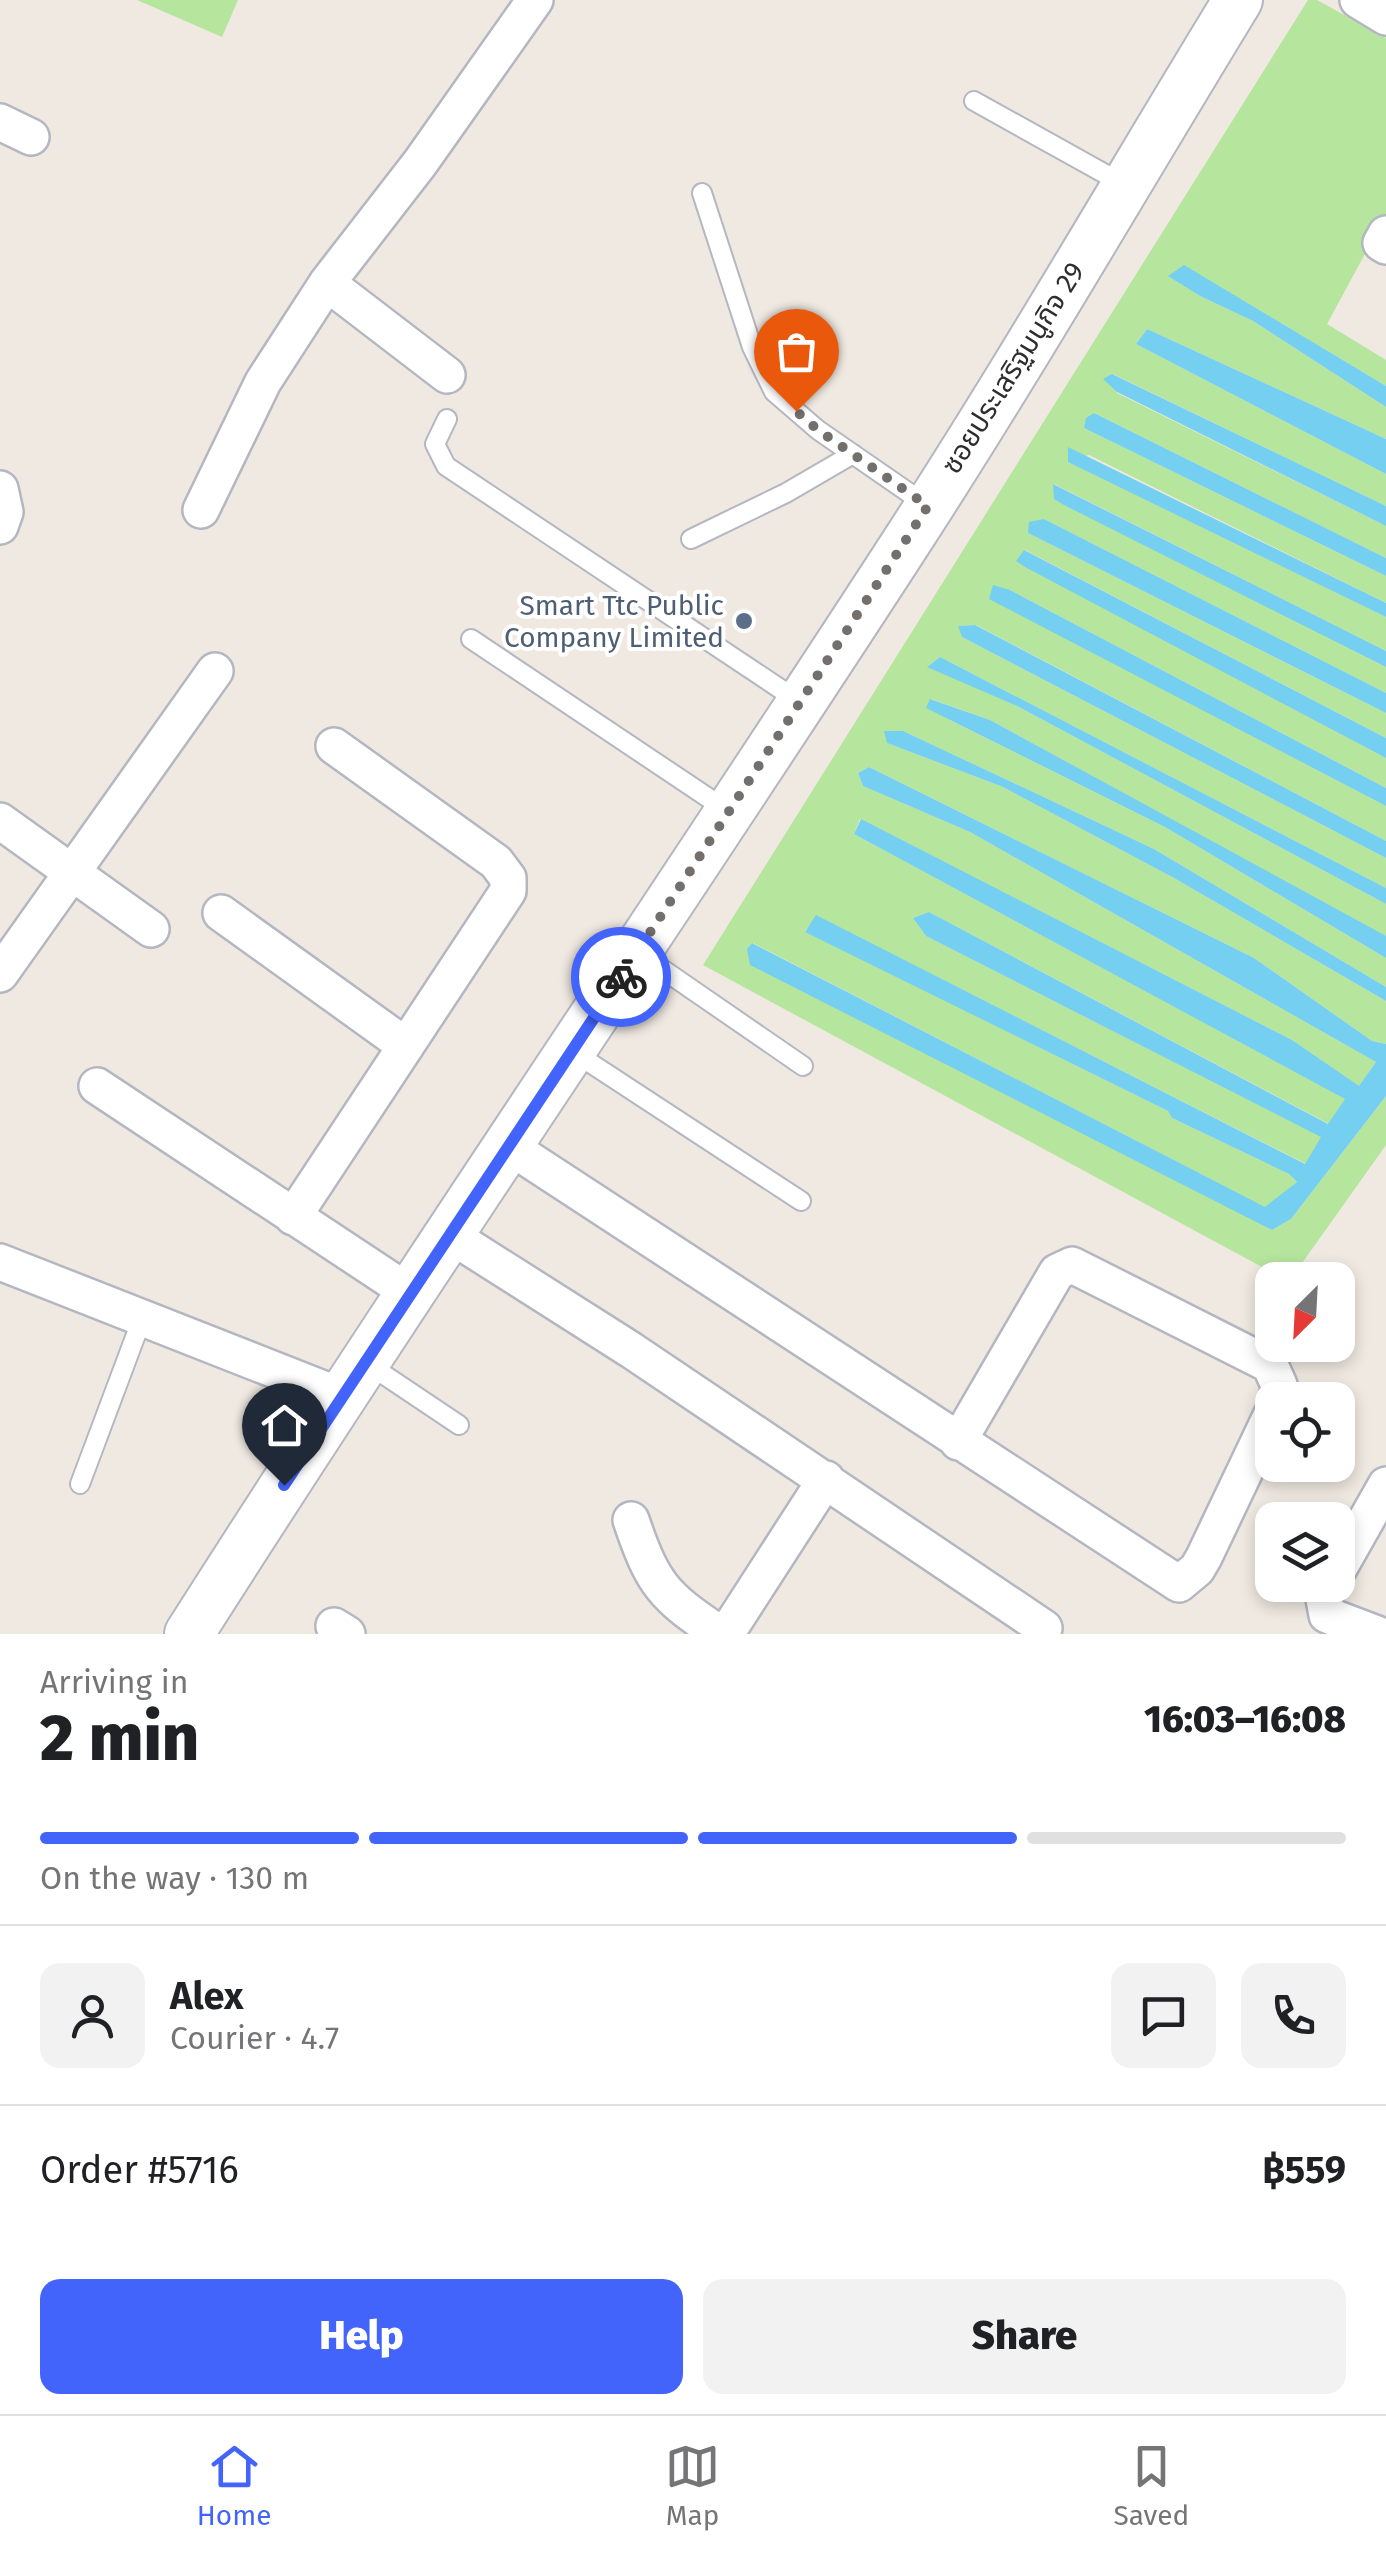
<!DOCTYPE html>
<meta charset="utf-8">
<style>
:root{--surface:#fff;--page:#f2f2f2;--text:#202124;--muted:#757577;--line:#e0e0e0;--accent:#4264fb}
body{margin:0;font-family:"Fira Sans","Noto Sans Thai",sans-serif;background:var(--page);color:var(--text);height:100vh;display:flex;flex-direction:column;font-size:38px;white-space:nowrap}
*{box-sizing:border-box;margin:0}
p{font-size:32px;color:var(--muted)}
.icon{flex:none;width:55px;height:55px;fill:none;stroke:currentColor;stroke-width:2;stroke-linecap:round;stroke-linejoin:round}
.map{position:relative;height:1634px;overflow:hidden}
.drawer{display:flex;flex-direction:column;background:var(--surface);flex:1}
.drawer>*{flex:none}
.needle{width:65px;rotate:204deg}
.buttons{position:absolute;left:1255px;top:1262px;display:grid;gap:20px}
.buttons a{display:grid;place-items:center;width:100px;height:100px;border-radius:20px;background:var(--surface);box-shadow:0 5px 15px #0003;font-size:50px}
.pin{position:absolute;display:grid;place-items:center;width:85px;height:85px;color:#fff;margin:-102px -42px;border-radius:50% 50% 50% 0;rotate:-45deg;box-shadow:0 0 10px #0007}
.pin .icon{rotate:45deg}
.courier{position:absolute;display:grid;place-items:center;width:100px;height:100px;margin:-50px;border:8px solid #4264fb;border-radius:50%;background:#fff;color:#222;box-shadow:0 2px 12px #0007}
.headline em{font-style:normal;font-weight:800}
.headline div{display:flex;flex-direction:column-reverse}
.headline{display:flex;align-items:center;justify-content:space-between;height:170px;padding:0 40px}
h1{font-size:65px;font-weight:800;line-height:75px}
.bar{display:grid;grid-template-columns:repeat(4,1fr);gap:15px 10px;align-content:center;height:120px;padding:0 40px}
.bar i{height:12px;border-radius:8px;background:var(--line)}
.bar .active{background:var(--accent)}
.bar p{grid-column:span 4}
.line{display:flex;align-items:center;gap:25px;padding:0 40px;border-top:2px solid var(--line)}
.line div{flex:1}
.round{display:grid;place-items:center;flex:none;width:105px;height:105px;border-radius:20px;background:var(--page)}
.action{display:flex;gap:20px;margin-top:auto;padding:20px 40px}
.action a{flex:1;height:115px;border-radius:20px;background:var(--accent);color:#fff;font-size:40px;font-weight:800;line-height:115px;text-align:center}
.action a+a{background:var(--page);color:var(--text)}
.tab-bar{display:flex;justify-content:space-around;align-items:center;height:140px;border-top:2px solid var(--line);background:var(--surface);font-size:28px;color:var(--muted)}
.tab-bar a{display:grid;justify-items:center;gap:5px}
.tab-bar .active{color:var(--accent)}
.map>svg:first-child{display:block}
.green{fill:#b6e59e}
.water{fill:#75cff0}
.lines{fill:none;stroke-linecap:round;stroke-linejoin:round}
.lane-casing{stroke:#b4b7c1;stroke-width:22}
.street-casing{stroke:#b4b7c1;stroke-width:40}
.secondary-casing{stroke:#b4b7c1;stroke-width:52}
.lane{stroke:#fff;stroke-width:18}
.street{stroke:#fff;stroke-width:35}
.secondary{stroke:#fff;stroke-width:48}
.done{stroke:#726f6d;stroke-width:10;stroke-dasharray:0 18}
.route{stroke:#4264fb;stroke-width:12}
.service-dot{fill:#5c6f8a;stroke:#fff;stroke-width:4}
.labels{text-anchor:middle;dominant-baseline:central;stroke-width:8;stroke-linejoin:round;paint-order:stroke}
.street-label{font-size:28px;fill:#2e2e2e;stroke:#fff}
.service-label{font-size:28px;fill:#4e5e75;stroke:#fff;text-anchor:end}
</style>
<div class="map">
<svg width="1386" height="1634" viewBox="0 0 1386 1634">
<rect width="100%" height="100%" fill="#efe9e1"/>
<!-- green -->
<path class="green" d="M137 0H238L222 37Z
M1308 0H1317L1386 38V215L1327 324 1386 360V386L1184 266 1169 276 1200 296 1253 321 1386 407V439L1147 329 1136 344 1386 474V506L1113 374 1117 393 1386 526V558L1094 413 1084 428 1386 576V603L1089 455 1068 461 1386 617V651L1054 484V499L1386 667V693L1044 519 1028 533 1386 713V738L1025 550 1017 561 1386 758V788L1010 590 990 598 1386 806V841L976 625 959 626 962 637 1386 858V888L940 657 928 666 1019 707 1386 904V937L990 720 931 699 950 720 1165 827 1386 958V987L1154 849 903 731H885L887 743 1003 787 1174 878 1386 1001V1044L1372 1041 1254 958 869 767 858 773 863 786 970 832 1376 1062 1359 1087 1292 1040 860 819 854 834 1346 1099 1329 1124 929 912 913 918 926 936 1322 1137 1306 1164 817 916 805 931 1168 1111 1172 1118 1289 1174 1297 1182 1266 1208 753 943 747 949 1272 1230 1291 1219 1386 1096V1145L1290 1280H1286L703 965Z"/>
<!-- water -->
<path class="water" d="M1184 265 1386 386V407L1253 321 1200 296 1168 276Z
M1147 329 1386 439V474L1136 344Z
M1112 374 1386 506V526L1117 392 1103 379Z
M1094 413 1386 558V576L1084 428 1086 418Z
M1068 447 1386 603V617L1068 462Z
M1053 484 1386 651V667L1064 505 1054 499Z
M1044 519 1386 693V713L1028 533 1029 522Z
M1024 550 1386 738V758L1025 567 1016 561Z
M993 585 1010 590 1386 788V806L989 599Z
M975 625 1386 841V858L962 637 958 626Z
M940 657 1386 888V904L1019 707 927 667Z
M930 699 990 720 1386 936V958L1165 827 926 708Z
M884 731H903L1154 849 1386 987V1001L1174 878 1003 787 887 743Z
M869 767 1254 958 1372 1041 1386 1044V1096L1291 1219 1272 1230 750 965 747 949 752 943 1265 1207 1297 1182 1289 1174 1172 1118 1168 1111 805 932 816 915 1305 1164 1321 1137 926 936 913 918 929 912 1328 1124 1345 1099 854 834 861 819 1292 1040 1359 1086 1376 1062 970 832 863 786 858 773Z"/>
<g class="lines">
<!-- lane casing -->
<g class="lane-casing">
<path id="lane" d="M974 101 1125 185
M702 193 752 347 774 392 818 430 928 506
M447 419 435 444 446 466 800 702
M691 539 786 493 853 454
M471 639 728 811
M639 953 803 1066
M572 1051 801 1201
M368 1364 459 1425
M80 1484 143 1316"/>
</g>
<!-- street casing -->
<g class="street-casing">
<path id="street" d="M1358 0 1386 17
M0 122 31 137
M1386 234 1381 243 1386 246
M327 283 447 375
M0 489 5 512 0 526
M201 510 263 382 327 283 420 163 535 0
M0 821 151 929
M221 913 406 1046
M0 974 215 671
M97 1086 410 1293
M510 1147 1179 1584 1197 1569 1204 1557 1272 1414
M293 1217 508 891V878L496 862 334 746
M450 1235 631 1350 1044 1628
M0 1262 341 1396
M958 1442 1057 1272 1072 1265 1270 1365 1279 1385 1277 1400
M631 1520C653 1585 663 1596 720 1634
M1338 1570 1386 1485
M1329 1585 1324 1599 1327 1615 1377 1634
M334 1626 347 1634
M726 1634 826 1479"/>
</g>
<!-- secondary casing -->
<g class="secondary-casing">
<path id="secondary" d="M189 1634C423 1266 670 907 907 541 1022 364 1128 180 1238 0"/>
</g>
<!-- lane -->
<use href="#lane" class="lane"/>
<!-- street -->
<use href="#street" class="street"/>
<!-- secondary -->
<use href="#secondary" class="secondary"/>
</g>
<g class="lines">
<!-- done -->
<path class="done" d="M621 977 928 506 818 430 796 411"/>
<!-- route -->
<path class="route" d="M284 1485 621 977"/>
</g>
<!-- markers -->
<circle class="service-dot" cx="744" cy="621" r="10"/>
<g class="labels">
<!-- street labels -->
<g class="street-label">
<text transform="translate(1013 368) rotate(-58)">ซอยประเสริฐมนูกิจ 29</text>
</g>
<!-- service labels -->
<g class="service-label">
<text x="724" y="605">Smart Ttc Public<tspan x="724" dy="32">Company Limited</tspan></text>
</g>
</g>
</svg>
<div class="buttons">
<a><svg class="needle" viewBox="-14 -14 28 28"><path d="M0-13l5 13h-10z" fill="#e53935"/><path d="M0 13l5-13h-10z" fill="#757577"/></svg></a>
<a><svg class="icon" aria-label="locate" viewBox="0 0 24 24"><circle cx="12" cy="12" r="6"/><path d="M12 2v4M12 18v4M2 12h4M18 12h4"/></svg></a>
<a><svg class="icon" aria-label="layers" viewBox="0 0 24 24"><path d="M12 4l9 5-9 5-9-5zM3 14l9 5 9-5"/></svg></a>
</div>
<div class="pin" style="left:796px;top:411px;background:#ea580c"><svg class="icon" aria-label="bag" viewBox="0 0 24 24"><path d="M5 8h14l-1 12H6zM9 8a3 3 0 0 1 6 0"/></svg></div>
<div class="pin" style="left:284px;top:1485px;background:#1f2937"><svg class="icon" aria-label="home" viewBox="0 0 24 24"><path d="M3 11l9-7 9 7M6 9v11h12V9"/></svg></div>
<div class="courier" style="left:621px;top:977px"><svg class="icon" aria-label="bike" viewBox="0 0 24 24"><circle cx="6" cy="16" r="4"/><circle cx="18" cy="16" r="4"/><path d="M6 16l4-8h5l3 8M10 8l3 8H6M13 5h3"/></svg></div>
</div>
<section class="drawer">
<div class="headline"><div><h1>2 min</h1><p>Arriving in</p></div><em>16:03–16:08</em></div>
<div class="bar"><i class="active"></i><i class="active"></i><i class="active"></i><i></i><p>On the way · 130 m</p></div>
<div class="line" style="height:180px"><a class="round"><svg class="icon" aria-label="person" viewBox="0 0 24 24"><circle cx="12" cy="8" r="4"/><path d="M4 21q1-7 8-7t8 7"/></svg></a><div><b>Alex</b><p>Courier · 4.7</p></div><a class="round"><svg class="icon" aria-label="chat" viewBox="0 0 24 24"><path d="M4 5h16v11H9l-5 4z"/></svg></a><a class="round"><svg class="icon" aria-label="phone" viewBox="0 0 24 24"><path d="M5 4h4l2 5-3 2q2 4 5 5l2-3 5 2v4C11 20 4 13 5 4z"/></svg></a></div>
<div class="line" style="height:130px"><div>Order #5716</div><b>฿559</b></div>
<div class="action"><a>Help</a><a>Share</a></div>
</section>
<nav class="tab-bar">
<a class="active"><svg class="icon" aria-label="home" viewBox="0 0 24 24"><path d="M3 11l9-7 9 7M6 9v11h12V9"/></svg>Home</a>
<a><svg class="icon" aria-label="map" viewBox="0 0 24 24"><path d="M3 6l6-2 6 2 6-2v14l-6 2-6-2-6 2zM9 4v14M15 6v14"/></svg>Map</a>
<a><svg class="icon" aria-label="saved" viewBox="0 0 24 24"><path d="M7 4h10v16l-5-4-5 4z"/></svg>Saved</a>
</nav>
